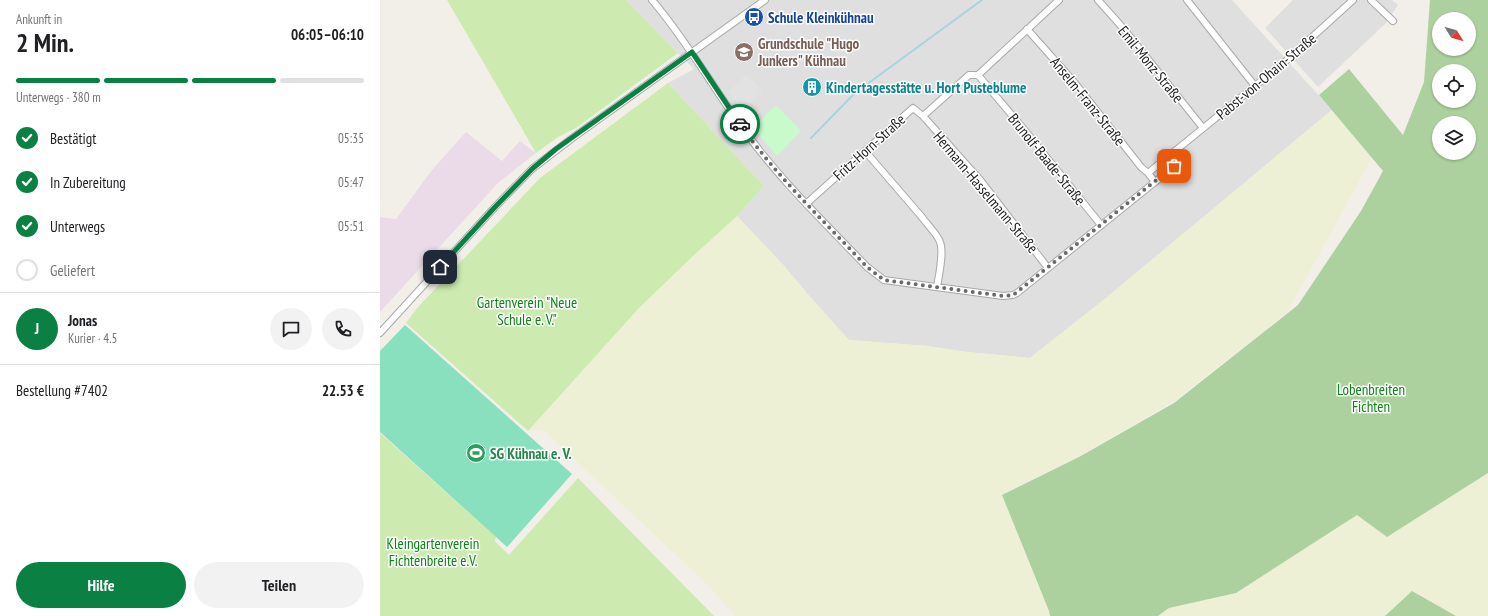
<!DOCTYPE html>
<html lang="de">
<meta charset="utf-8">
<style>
:root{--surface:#fff;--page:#f2f2f2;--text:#202124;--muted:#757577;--line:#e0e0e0;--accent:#0b8043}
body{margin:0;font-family:"PT Sans Narrow",sans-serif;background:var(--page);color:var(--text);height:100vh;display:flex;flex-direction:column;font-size:15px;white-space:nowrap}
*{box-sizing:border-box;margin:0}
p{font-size:13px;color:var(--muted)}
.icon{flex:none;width:22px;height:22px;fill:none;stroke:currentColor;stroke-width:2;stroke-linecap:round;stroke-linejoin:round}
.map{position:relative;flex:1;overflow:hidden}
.side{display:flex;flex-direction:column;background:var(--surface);width:380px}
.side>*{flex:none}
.needle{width:26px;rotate:127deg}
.controls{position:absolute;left:1052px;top:12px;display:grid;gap:8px}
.controls a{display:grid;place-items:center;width:44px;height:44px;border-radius:50%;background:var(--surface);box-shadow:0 1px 3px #0004;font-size:20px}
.pin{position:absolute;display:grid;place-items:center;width:34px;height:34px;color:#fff;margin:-17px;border-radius:8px;box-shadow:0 2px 6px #0006}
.courier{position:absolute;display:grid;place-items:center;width:40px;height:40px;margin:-20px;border:3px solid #0b8043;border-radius:50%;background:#fff;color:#222;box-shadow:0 1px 5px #0007}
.summary em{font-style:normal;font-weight:700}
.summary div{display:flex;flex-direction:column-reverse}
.summary{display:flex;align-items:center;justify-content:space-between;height:68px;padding:0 16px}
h1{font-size:26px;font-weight:700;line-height:30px}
.bar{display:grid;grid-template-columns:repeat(4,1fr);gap:6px 4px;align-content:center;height:48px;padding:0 16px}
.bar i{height:5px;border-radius:3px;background:var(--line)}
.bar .current{background:var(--accent)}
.bar p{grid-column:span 4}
.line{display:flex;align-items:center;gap:10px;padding:0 16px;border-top:1px solid var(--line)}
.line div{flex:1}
.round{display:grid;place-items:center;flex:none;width:42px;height:42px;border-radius:21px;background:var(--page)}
ol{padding:0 16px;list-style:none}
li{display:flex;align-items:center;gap:12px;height:44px}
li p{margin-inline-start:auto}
li .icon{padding:4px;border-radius:50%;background:var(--accent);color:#fff;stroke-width:4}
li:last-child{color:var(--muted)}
li i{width:22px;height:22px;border:2px solid var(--line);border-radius:50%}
.cta{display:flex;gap:8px;margin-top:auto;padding:8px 16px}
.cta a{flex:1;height:46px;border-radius:24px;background:var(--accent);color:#fff;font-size:16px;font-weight:700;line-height:46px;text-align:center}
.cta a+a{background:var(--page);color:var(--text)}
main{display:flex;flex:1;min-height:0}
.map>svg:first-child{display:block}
.residential{fill:#e0dfdf}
.industrial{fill:#ebdbe8}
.farmland{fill:#eef0d5}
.grass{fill:#cdebb0}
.forest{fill:#add19e;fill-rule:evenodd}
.park{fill:#c8facc}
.pitch{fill:#88e0be}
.parking{fill:#e2e2e2}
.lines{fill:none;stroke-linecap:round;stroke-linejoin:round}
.stream{stroke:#aad3df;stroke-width:2}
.street-casing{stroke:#a9a9a9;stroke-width:8}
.street{stroke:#fff;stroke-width:6}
.done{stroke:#6b6a68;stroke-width:4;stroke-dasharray:0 7.2}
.route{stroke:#0b8043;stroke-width:5}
.labels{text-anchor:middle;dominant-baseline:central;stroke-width:3;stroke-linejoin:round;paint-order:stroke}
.transit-label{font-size:15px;font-weight:bold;fill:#164399;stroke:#fff;text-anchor:start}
.education-label{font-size:15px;font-weight:bold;fill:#785e54;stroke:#fff;text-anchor:start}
.street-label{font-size:15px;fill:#222;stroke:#fff}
.culture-label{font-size:15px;font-weight:bold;fill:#0d838f;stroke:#fff;text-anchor:start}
.park-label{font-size:15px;fill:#0c8416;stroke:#fff}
.leisure-label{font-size:15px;font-weight:bold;fill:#27864d;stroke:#fff;text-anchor:start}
</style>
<main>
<section class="side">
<div class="summary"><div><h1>2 Min.</h1><p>Ankunft in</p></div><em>06:05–06:10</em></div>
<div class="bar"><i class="current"></i><i class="current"></i><i class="current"></i><i></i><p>Unterwegs · 380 m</p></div>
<ol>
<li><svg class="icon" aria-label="check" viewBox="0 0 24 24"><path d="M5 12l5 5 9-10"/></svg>Bestätigt<p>05:35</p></li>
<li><svg class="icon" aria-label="check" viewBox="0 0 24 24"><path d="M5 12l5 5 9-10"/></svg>In Zubereitung<p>05:47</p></li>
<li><svg class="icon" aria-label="check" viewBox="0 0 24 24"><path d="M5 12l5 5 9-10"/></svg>Unterwegs<p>05:51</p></li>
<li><i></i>Geliefert</li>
</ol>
<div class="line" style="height:72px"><b class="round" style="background:var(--accent);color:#fff">J</b><div><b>Jonas</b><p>Kurier · 4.5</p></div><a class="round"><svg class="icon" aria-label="chat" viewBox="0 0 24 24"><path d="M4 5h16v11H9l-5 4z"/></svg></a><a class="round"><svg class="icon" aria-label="phone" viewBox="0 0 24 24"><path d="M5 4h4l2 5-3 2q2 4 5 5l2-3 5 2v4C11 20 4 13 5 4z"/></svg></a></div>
<div class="line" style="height:52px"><div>Bestellung #7402</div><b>22.53 €</b></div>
<div class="cta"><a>Hilfe</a><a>Teilen</a></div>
</section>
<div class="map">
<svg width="1108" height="616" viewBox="0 0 1108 616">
<rect width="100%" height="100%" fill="#f2efe9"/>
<!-- residential -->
<path class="residential" d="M246 0H852L952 110 726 298 650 358 587 352 547 346 469 340 430 297 405 267 357 216 384 186 288 83 314 69Z
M913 0H1012L1018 5 1005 24 938 87 885 28Z"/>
<!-- industrial -->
<path class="industrial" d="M86 132 122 161 140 141 156 153 118 183 0 312V217L16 219 52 170Z"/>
<!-- farmland -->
<path class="farmland" d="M952 110 992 158 907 313 794 401 694 459 648 480 622 495 669 611 670 616H355L331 588 163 430 148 431 259 308 313 256 357 216 405 267 430 297 469 340 547 346 587 352 650 358 726 298Z
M1108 473V616H1076L1032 591 1005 616H778L789 608 856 593 977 515 1007 537Z"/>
<!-- grass -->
<path class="grass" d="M67 0H246L298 53 196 128 178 137 156 153Z
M288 83 384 186 357 216 313 256 259 308 148 431 26 323 38 307 160 178Z
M0 433 116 537 115 541 129 555 198 478 334 616H0Z"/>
<!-- forest -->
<path class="forest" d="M1050 0H1108V473L1007 537 977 515 856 593 789 608 778 616H670L669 611 622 495 699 457 794 403 918 305 981 211 1003 171 939 95 969 69 1023 135 1044 82ZM1059 19H1089V49H1059ZM1059 71H1089V101H1059ZM1059 123H1089V153H1059Z
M1032 591 1076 616H1005Z"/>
<!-- park -->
<path class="park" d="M396 105 421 131 397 156 373 128Z"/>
<!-- pitch -->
<path class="pitch" d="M25 325 192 474 127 547 0 432V351Z"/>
<!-- parking -->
<path class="parking" d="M366 75 383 91 361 110 348 92Z"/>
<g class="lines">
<!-- stream -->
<path class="stream" d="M431 138 475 93 602 0"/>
<!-- street casing -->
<g class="street-casing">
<path id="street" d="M272 0C308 42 334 90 367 134 402 182 446 224 487 267L504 280 623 296 633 295 637 293 775 182 768 173 907 60 973 0
M718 0 743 28 823 128
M807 0 875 86
M991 0 1013 21
M647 29 694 82 761 167 768 173
M598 75 642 127 721 225
M543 116 601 181 668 268
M485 151 541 216C546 223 558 235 560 242 564 252 559 275 557 287
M775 182 804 159 796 150
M427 203 533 108 543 116 589 75H598L679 0
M0 333 115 207 152 169 191 139 385 0"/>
</g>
<!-- street -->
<use href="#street" class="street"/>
</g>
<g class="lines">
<!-- done -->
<path class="done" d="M360 124C396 176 444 221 487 267L504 280 623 296 633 295 637 292 794 166"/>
<!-- route -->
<path class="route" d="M60 267 115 207 152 169 176 149 312 52 360 124"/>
</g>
<!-- icons -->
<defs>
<g id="bus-disc" transform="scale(1)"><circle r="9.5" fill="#1a4fb4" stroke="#fff"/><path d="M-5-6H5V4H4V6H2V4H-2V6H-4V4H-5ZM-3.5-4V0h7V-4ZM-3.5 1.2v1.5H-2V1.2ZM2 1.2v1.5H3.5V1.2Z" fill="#fff"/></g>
<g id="school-disc" transform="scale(1)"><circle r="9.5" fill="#8d6e63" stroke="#fff"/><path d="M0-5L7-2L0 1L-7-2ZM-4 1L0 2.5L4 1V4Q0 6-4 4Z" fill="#fff"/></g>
<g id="building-disc" transform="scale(1)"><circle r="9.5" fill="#0f9aa8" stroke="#fff"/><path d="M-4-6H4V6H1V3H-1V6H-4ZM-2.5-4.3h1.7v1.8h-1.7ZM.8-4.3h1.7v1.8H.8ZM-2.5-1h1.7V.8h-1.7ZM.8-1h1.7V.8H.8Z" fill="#fff"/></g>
<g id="stadium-disc" transform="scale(1)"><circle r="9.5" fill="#2e9e5b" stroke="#fff"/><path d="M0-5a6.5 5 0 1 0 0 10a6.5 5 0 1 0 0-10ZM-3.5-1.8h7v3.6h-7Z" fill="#fff"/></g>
</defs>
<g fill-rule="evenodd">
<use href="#bus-disc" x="374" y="17"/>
<use href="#school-disc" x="364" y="52"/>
<use href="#building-disc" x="432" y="87"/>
<use href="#stadium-disc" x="96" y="453"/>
</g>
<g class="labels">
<!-- transit labels -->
<g class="transit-label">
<text x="388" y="17">Schule Kleinkühnau</text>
</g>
<!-- education labels -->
<g class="education-label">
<text x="378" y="43">Grundschule "Hugo<tspan x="378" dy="17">Junkers" Kühnau</tspan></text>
</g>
<!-- street labels -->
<g class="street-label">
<text transform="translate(771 64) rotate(51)">Emil-Monz-Straße</text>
<text transform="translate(886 76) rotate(-40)">Pabst-von-Ohain-Straße</text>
<text transform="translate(708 101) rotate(51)">Anselm-Franz-Straße</text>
<text transform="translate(489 147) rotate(-42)">Fritz-Horn-Straße</text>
<text transform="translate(667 159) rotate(51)">Brunolf-Baade-Straße</text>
<text transform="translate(606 192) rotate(50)">Hermann-Hasselmann-Straße</text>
</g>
<!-- culture labels -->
<g class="culture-label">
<text x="446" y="87">Kindertagesstätte u. Hort Pusteblume</text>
</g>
<!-- park labels -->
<g class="park-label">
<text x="147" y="302">Gartenverein "Neue<tspan x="147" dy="17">Schule e. V."</tspan></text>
<text x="991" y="389">Lobenbreiten<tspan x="991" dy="17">Fichten</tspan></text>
<text x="53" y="543">Kleingartenverein<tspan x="53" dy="17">Fichtenbreite e.V.</tspan></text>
</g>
<!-- leisure labels -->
<g class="leisure-label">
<text x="110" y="453">SG Kühnau e. V.</text>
</g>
</g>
</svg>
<div class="controls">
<a><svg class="needle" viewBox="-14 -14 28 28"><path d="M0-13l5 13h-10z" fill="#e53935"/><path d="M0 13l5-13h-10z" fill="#757577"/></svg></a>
<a><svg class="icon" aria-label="locate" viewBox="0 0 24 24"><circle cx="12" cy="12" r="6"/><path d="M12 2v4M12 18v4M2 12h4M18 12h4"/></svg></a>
<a><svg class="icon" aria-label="layers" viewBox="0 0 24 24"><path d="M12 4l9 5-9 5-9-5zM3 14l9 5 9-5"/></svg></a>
</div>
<div class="pin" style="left:794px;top:166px;background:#ea580c"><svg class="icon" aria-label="bag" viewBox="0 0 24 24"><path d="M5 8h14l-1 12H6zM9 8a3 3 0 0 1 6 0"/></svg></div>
<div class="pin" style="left:60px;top:267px;background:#1f2937"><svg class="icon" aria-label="home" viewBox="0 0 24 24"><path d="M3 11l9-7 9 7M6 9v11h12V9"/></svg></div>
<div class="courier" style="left:360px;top:124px"><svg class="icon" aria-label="car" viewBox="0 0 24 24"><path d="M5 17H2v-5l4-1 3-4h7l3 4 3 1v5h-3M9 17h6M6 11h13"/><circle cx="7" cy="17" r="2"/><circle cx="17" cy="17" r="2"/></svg></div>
</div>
</main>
